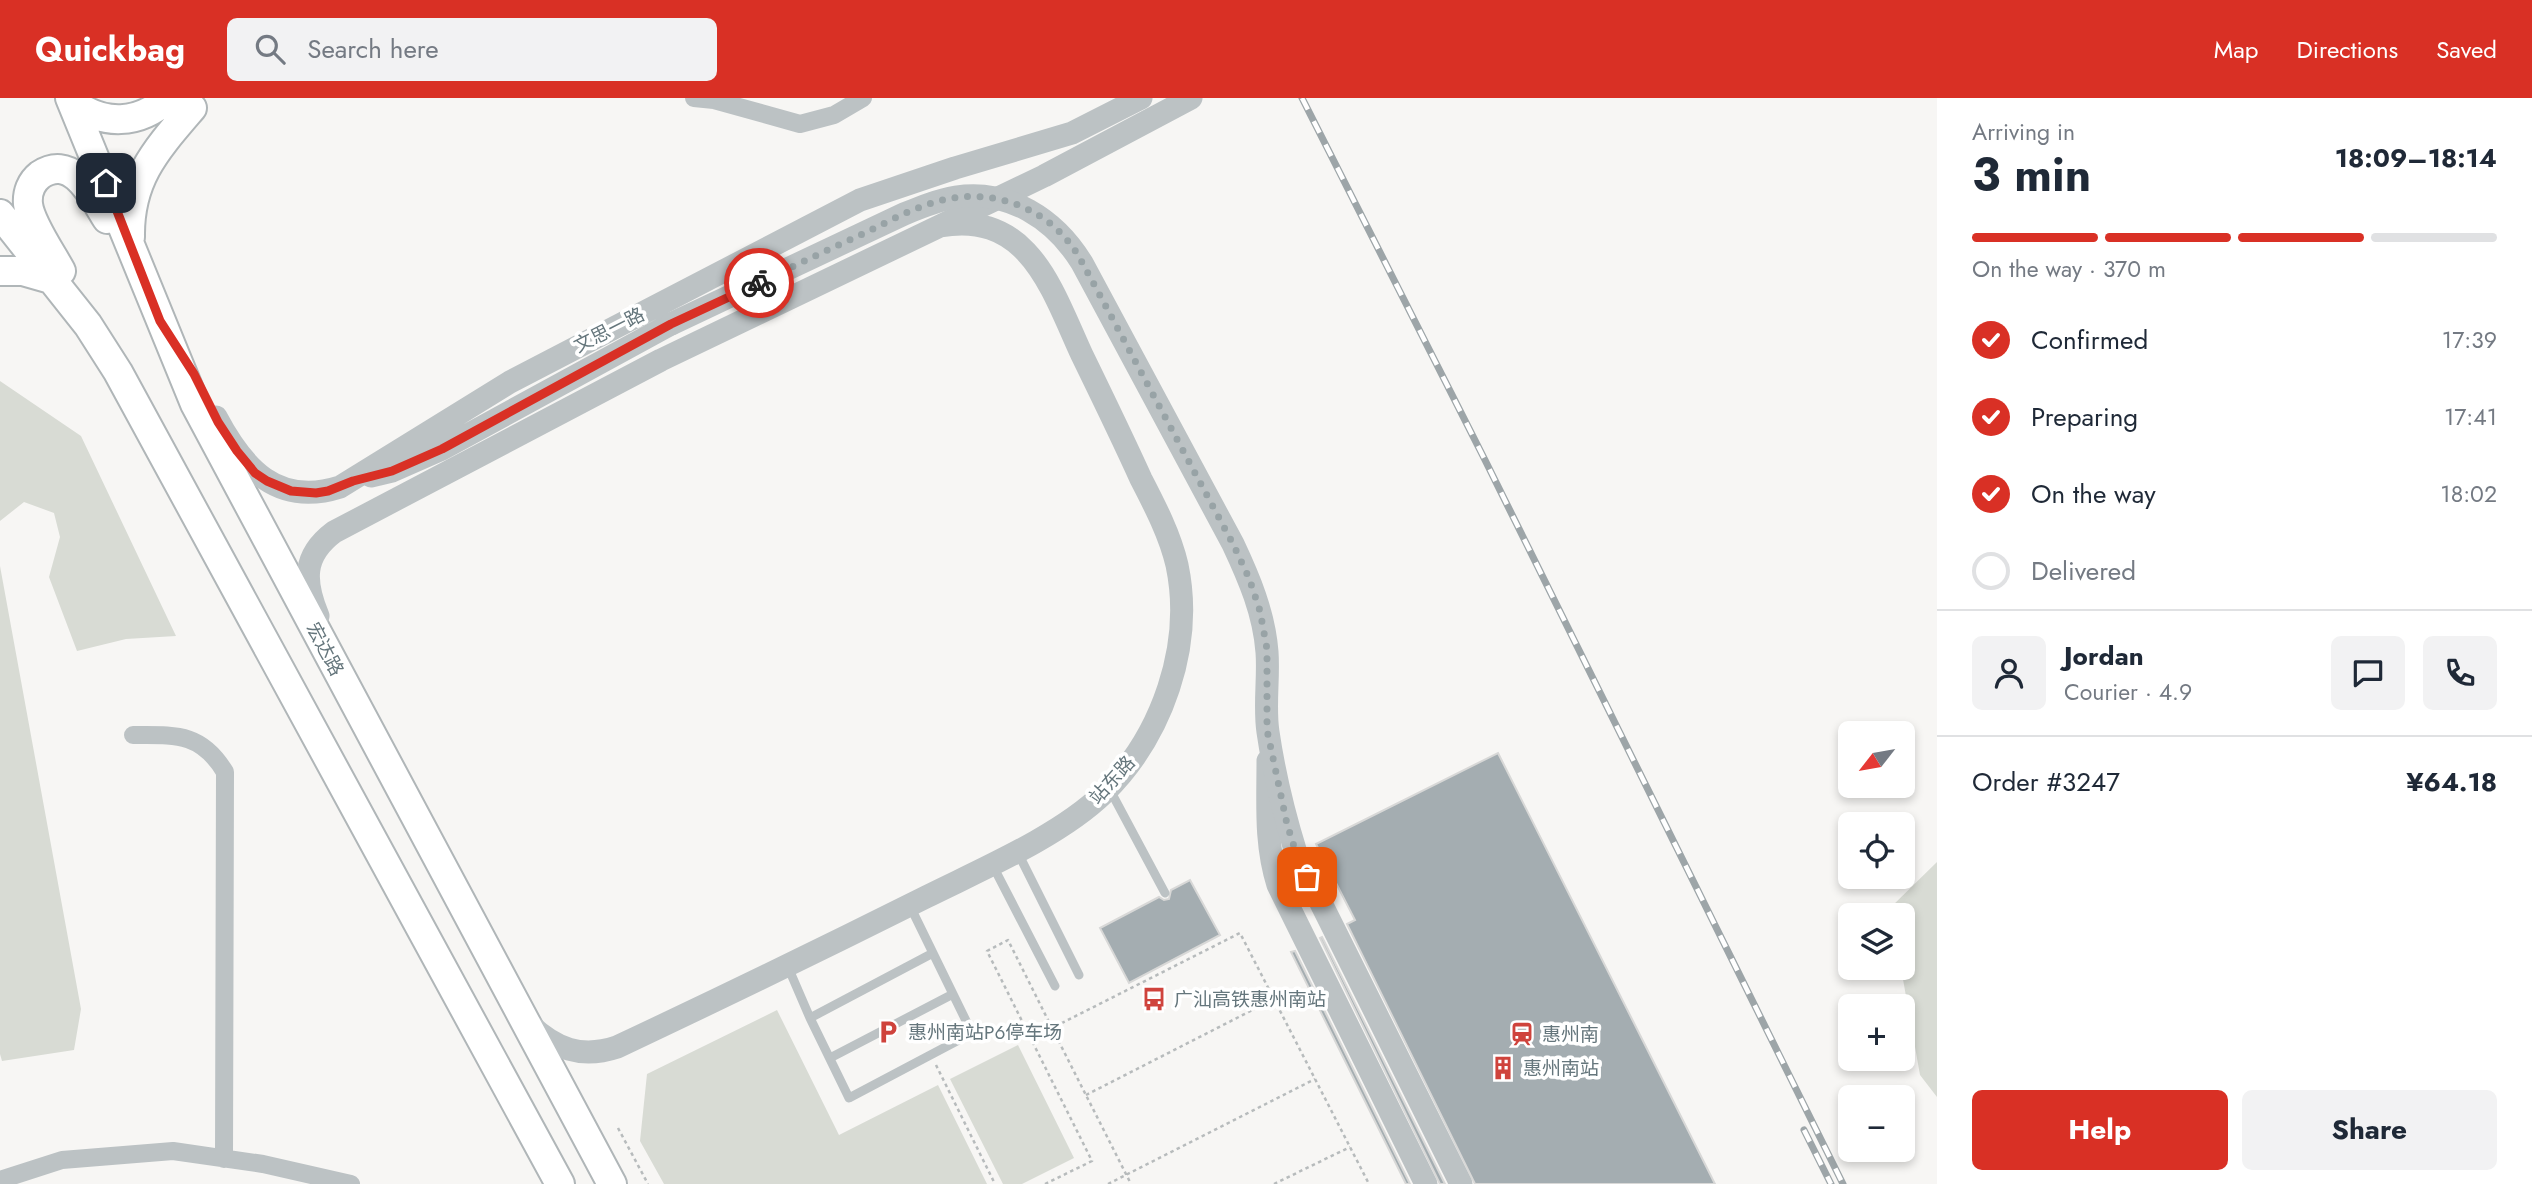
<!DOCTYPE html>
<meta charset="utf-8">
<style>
:root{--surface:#fff;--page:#f2f2f3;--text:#1f2937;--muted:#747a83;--line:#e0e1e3;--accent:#d93025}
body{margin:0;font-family:Jost,"Noto Sans SC",sans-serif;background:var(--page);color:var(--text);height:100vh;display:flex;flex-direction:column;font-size:26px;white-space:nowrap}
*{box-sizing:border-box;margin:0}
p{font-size:23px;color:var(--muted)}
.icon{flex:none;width:38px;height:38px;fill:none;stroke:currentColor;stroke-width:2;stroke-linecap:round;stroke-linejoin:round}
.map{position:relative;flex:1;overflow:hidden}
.side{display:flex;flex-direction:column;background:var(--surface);width:595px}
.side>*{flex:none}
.needle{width:46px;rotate:239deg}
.buttons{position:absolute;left:1838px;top:623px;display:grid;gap:14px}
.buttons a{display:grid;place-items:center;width:77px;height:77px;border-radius:10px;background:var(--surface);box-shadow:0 4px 10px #0003;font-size:35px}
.pin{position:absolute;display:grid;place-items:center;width:60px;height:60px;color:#fff;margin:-30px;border-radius:14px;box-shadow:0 4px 10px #0006}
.courier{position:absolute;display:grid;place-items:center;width:70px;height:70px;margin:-35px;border:5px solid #d93025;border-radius:50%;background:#fff;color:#222;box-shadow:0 2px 9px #0007}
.headline em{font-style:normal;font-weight:700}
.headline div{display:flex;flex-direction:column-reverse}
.headline{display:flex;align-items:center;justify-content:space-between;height:119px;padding:0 35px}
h1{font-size:46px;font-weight:700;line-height:52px}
.bar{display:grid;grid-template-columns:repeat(4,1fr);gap:10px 7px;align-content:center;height:84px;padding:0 35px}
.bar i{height:9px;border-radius:5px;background:var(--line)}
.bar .selected{background:var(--accent)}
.bar p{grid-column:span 4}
.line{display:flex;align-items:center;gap:18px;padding:0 35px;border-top:2px solid var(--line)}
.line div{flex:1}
.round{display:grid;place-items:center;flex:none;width:74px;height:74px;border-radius:10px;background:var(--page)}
ol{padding:0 35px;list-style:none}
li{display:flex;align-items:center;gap:21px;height:77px}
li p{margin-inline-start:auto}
li .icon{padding:7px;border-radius:50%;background:var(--accent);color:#fff;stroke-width:4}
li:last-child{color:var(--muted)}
li i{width:38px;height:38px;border:4px solid var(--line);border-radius:50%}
.action{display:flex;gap:14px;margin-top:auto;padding:14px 35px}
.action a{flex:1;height:80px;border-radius:10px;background:var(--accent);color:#fff;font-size:28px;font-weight:700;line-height:80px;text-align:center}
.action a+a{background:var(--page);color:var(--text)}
header{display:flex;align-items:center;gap:42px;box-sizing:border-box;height:98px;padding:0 35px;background:var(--accent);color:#fff}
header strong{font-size:33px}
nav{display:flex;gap:38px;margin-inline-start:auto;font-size:24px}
.search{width:490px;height:63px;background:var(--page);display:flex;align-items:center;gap:18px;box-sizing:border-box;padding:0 24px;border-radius:10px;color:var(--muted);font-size:26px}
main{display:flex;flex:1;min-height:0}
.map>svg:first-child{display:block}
.green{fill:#d8dbd4}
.building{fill:#a4adb1;stroke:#d8d8d7;stroke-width:2}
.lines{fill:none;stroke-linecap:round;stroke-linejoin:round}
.primary-casing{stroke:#b0b6b8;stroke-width:32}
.path{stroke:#b7bbbc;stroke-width:2.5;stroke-dasharray:3.5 3.5;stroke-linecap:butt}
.service{stroke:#bcc2c4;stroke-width:9}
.minor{stroke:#bcc2c4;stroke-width:18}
.tertiary{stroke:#bcc2c4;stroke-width:23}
.primary{stroke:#fff;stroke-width:28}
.rail-casing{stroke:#9da5a8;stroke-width:7}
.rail{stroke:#fff;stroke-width:4.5;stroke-dasharray:13;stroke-linecap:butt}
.tertiary-bridge{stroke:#bcc2c4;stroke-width:23}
.done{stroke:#98a3a6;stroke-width:7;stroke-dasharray:0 12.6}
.route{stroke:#d93025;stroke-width:9}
.labels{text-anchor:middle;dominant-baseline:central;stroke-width:7;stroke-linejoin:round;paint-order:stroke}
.street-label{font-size:19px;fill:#65767c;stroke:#fff}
.poi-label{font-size:19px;fill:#65767c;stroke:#fff;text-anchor:start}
</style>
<header>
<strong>Quickbag</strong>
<div class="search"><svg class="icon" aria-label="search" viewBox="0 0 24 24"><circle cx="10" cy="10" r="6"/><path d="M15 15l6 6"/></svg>Search here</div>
<nav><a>Map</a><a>Directions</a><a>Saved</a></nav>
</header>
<main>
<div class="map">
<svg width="1937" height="1086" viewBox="0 0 1937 1086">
<rect width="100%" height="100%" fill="#f7f6f4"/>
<!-- green -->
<path class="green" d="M0 283 81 338 176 538 126 541 77 553 49 479 60 439 54 415 24 404 0 423Z
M0 468 81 911 74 952 2 963 0 956Z
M1937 764V999L1920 977 1901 870 1902 817H1891L1890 810Z
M777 912 839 1037 938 987 987 1086H664L640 1043 647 976Z
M1018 947 1074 1060 1022 1086H1003L950 981Z"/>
<!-- building -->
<path class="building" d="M1498 655 1715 1086H1475L1347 826 1355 822 1316 746Z
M1190 782 1220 837 1129 885 1100 830 1159 799 1164 802 1169 801 1171 792Z
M1322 839 1445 1086H1440L1320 840Z
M1295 853 1410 1086H1406L1291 854Z"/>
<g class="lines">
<!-- primary casing -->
<g class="primary-casing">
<path id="primary" d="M70 0 195 306 612 1086
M72 4C103 28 139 27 168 0
M0 116 88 227 118 274 560 1086
M130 139C129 81 156 52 192 10L182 0
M0 173H23L51 181
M61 173C52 156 30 125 28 106 27 95 31 84 40 77 73 55 93 99 107 121"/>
</g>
<!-- path -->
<path class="path" d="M1052 930 1131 1086
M936 967 995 1086
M1086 997 1274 901
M618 1030 648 1086
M1045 1086 1092 1063 987 853 1008 842 1052 930 1240 835 1369 1086
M1108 1086 1315 981
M1274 1086 1350 1049"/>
<!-- service -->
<path class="service" d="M1110 692 1165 795
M1018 755 1079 877
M993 768 1055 888
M788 869 810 920 849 1000 972 935 910 808
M810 920 933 855
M830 960 953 896"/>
<!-- minor -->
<path class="minor" d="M694 0 714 2 800 26 834 17 863 0
M133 637C175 637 201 634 225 674L224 1061
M0 1082 62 1062 173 1053 263 1066 351 1086"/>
<!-- tertiary -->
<path class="tertiary" d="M216 319C243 370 277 409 340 389L510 284 860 102 955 70 1072 35 1141 0
M371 378 392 373 442 351 671 226
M318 518C304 484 302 458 334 434L661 262 1044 78 1191 0
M1268 663C1268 706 1265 746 1278 787L1426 1086
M528 925C555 951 581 961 617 949 721 900 824 850 926 799 982 771 1060 738 1104 695 1162 638 1194 548 1177 467 1170 437 1155 408 1141 381 1122 339 1102 298 1082 257 1052 192 1029 112 940 128"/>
<!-- primary -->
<use href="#primary" class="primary"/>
<!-- rail casing -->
<g class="rail-casing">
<path id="rail" d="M1302 0 1485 362 1843 1086
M1804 1032 1831 1086"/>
</g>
<!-- rail -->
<use href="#rail" class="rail"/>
<!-- tertiary-bridge -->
<path class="tertiary-bridge" d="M671 226 904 116C921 109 938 102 956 99 1009 91 1055 121 1082 165L1233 446C1249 480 1264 515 1267 554 1269 580 1264 608 1268 634 1274 675 1284 716 1296 755L1461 1086"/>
</g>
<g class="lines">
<!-- done -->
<path class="done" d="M759 185C795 167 832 150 869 133 893 121 917 108 943 102 992 90 1045 109 1074 151 1082 163 1088 176 1095 188L1233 446 1249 480 1260 513 1267 551V632L1287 726 1296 755 1307 779"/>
<!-- route -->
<path class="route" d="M106 85 160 223 194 276 218 324 237 353 255 375 267 383 291 393 316 395 328 393 353 383 392 373 442 351 671 226 759 185"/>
</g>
<!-- icons -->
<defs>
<g id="bus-bare" transform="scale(1.89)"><path d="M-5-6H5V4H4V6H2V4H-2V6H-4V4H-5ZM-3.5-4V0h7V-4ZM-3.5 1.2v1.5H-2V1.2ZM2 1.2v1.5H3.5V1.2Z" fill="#cf433c" stroke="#fff" stroke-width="2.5" paint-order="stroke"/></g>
<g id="parking-bare" transform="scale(1.89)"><path d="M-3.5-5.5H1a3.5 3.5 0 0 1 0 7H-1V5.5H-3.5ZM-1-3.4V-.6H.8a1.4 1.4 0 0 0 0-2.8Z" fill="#cf433c" stroke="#fff" stroke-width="2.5" paint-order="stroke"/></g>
<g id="station-bare" transform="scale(1.89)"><path d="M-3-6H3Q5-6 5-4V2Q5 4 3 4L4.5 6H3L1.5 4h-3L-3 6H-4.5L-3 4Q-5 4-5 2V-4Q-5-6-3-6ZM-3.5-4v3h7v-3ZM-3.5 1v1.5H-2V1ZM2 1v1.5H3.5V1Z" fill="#cf433c" stroke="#fff" stroke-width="2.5" paint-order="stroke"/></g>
<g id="building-bare" transform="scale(1.89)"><path d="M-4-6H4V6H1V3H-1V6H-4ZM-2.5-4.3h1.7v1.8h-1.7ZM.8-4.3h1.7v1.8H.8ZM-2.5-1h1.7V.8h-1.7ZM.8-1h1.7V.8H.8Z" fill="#cf433c" stroke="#fff" stroke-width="2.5" paint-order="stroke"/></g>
</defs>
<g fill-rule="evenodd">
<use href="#bus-bare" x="1154" y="901"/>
<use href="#parking-bare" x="888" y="934"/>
<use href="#station-bare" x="1522" y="936"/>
<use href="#building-bare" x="1503" y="970"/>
</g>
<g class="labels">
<!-- street labels -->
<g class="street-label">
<text transform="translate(609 232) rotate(-27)">文思一路</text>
<text transform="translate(325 551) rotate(62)">宏达路</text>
<text transform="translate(1112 682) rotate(-48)">站东路</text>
</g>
<!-- poi labels -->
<g class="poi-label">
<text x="1174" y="901">广汕高铁惠州南站</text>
<text x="908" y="934">惠州南站P6停车场</text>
<text x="1542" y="936">惠州南</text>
<text x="1523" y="970">惠州南站</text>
</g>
</g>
</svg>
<div class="buttons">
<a><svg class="needle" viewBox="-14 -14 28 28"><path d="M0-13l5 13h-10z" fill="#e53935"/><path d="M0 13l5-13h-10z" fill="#747a83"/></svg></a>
<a><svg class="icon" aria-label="locate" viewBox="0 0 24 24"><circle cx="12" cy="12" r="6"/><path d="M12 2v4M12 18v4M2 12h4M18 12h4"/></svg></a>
<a><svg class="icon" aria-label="layers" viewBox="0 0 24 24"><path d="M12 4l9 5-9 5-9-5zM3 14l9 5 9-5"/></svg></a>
<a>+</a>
<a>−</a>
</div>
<div class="pin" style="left:1307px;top:779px;background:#ea580c"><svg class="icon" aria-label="bag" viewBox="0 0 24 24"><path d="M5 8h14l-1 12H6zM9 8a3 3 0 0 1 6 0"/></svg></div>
<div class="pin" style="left:106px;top:85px;background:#1f2937"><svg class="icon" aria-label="home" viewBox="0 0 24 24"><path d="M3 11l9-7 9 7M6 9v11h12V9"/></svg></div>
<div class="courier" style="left:759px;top:185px"><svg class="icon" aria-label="bike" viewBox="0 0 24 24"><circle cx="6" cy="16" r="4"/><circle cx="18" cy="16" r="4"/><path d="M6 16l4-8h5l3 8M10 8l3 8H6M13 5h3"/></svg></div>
</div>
<section class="side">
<div class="headline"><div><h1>3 min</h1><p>Arriving in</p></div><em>18:09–18:14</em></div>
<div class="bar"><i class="selected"></i><i class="selected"></i><i class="selected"></i><i></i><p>On the way · 370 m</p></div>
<ol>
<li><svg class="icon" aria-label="check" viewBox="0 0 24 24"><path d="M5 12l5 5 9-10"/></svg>Confirmed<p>17:39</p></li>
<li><svg class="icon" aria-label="check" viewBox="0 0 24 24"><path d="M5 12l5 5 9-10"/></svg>Preparing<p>17:41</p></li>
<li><svg class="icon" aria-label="check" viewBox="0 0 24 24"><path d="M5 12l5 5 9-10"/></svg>On the way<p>18:02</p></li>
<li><i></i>Delivered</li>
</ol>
<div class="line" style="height:126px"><a class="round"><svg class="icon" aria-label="person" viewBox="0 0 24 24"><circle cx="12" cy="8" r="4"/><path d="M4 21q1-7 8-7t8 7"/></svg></a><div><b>Jordan</b><p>Courier · 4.9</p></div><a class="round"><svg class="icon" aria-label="chat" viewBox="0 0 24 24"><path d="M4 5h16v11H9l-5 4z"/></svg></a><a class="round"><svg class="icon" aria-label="phone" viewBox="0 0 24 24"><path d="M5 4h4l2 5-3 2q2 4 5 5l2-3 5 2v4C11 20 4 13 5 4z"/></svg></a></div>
<div class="line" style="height:91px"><div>Order #3247</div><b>¥64.18</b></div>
<div class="action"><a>Help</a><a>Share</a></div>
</section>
</main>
